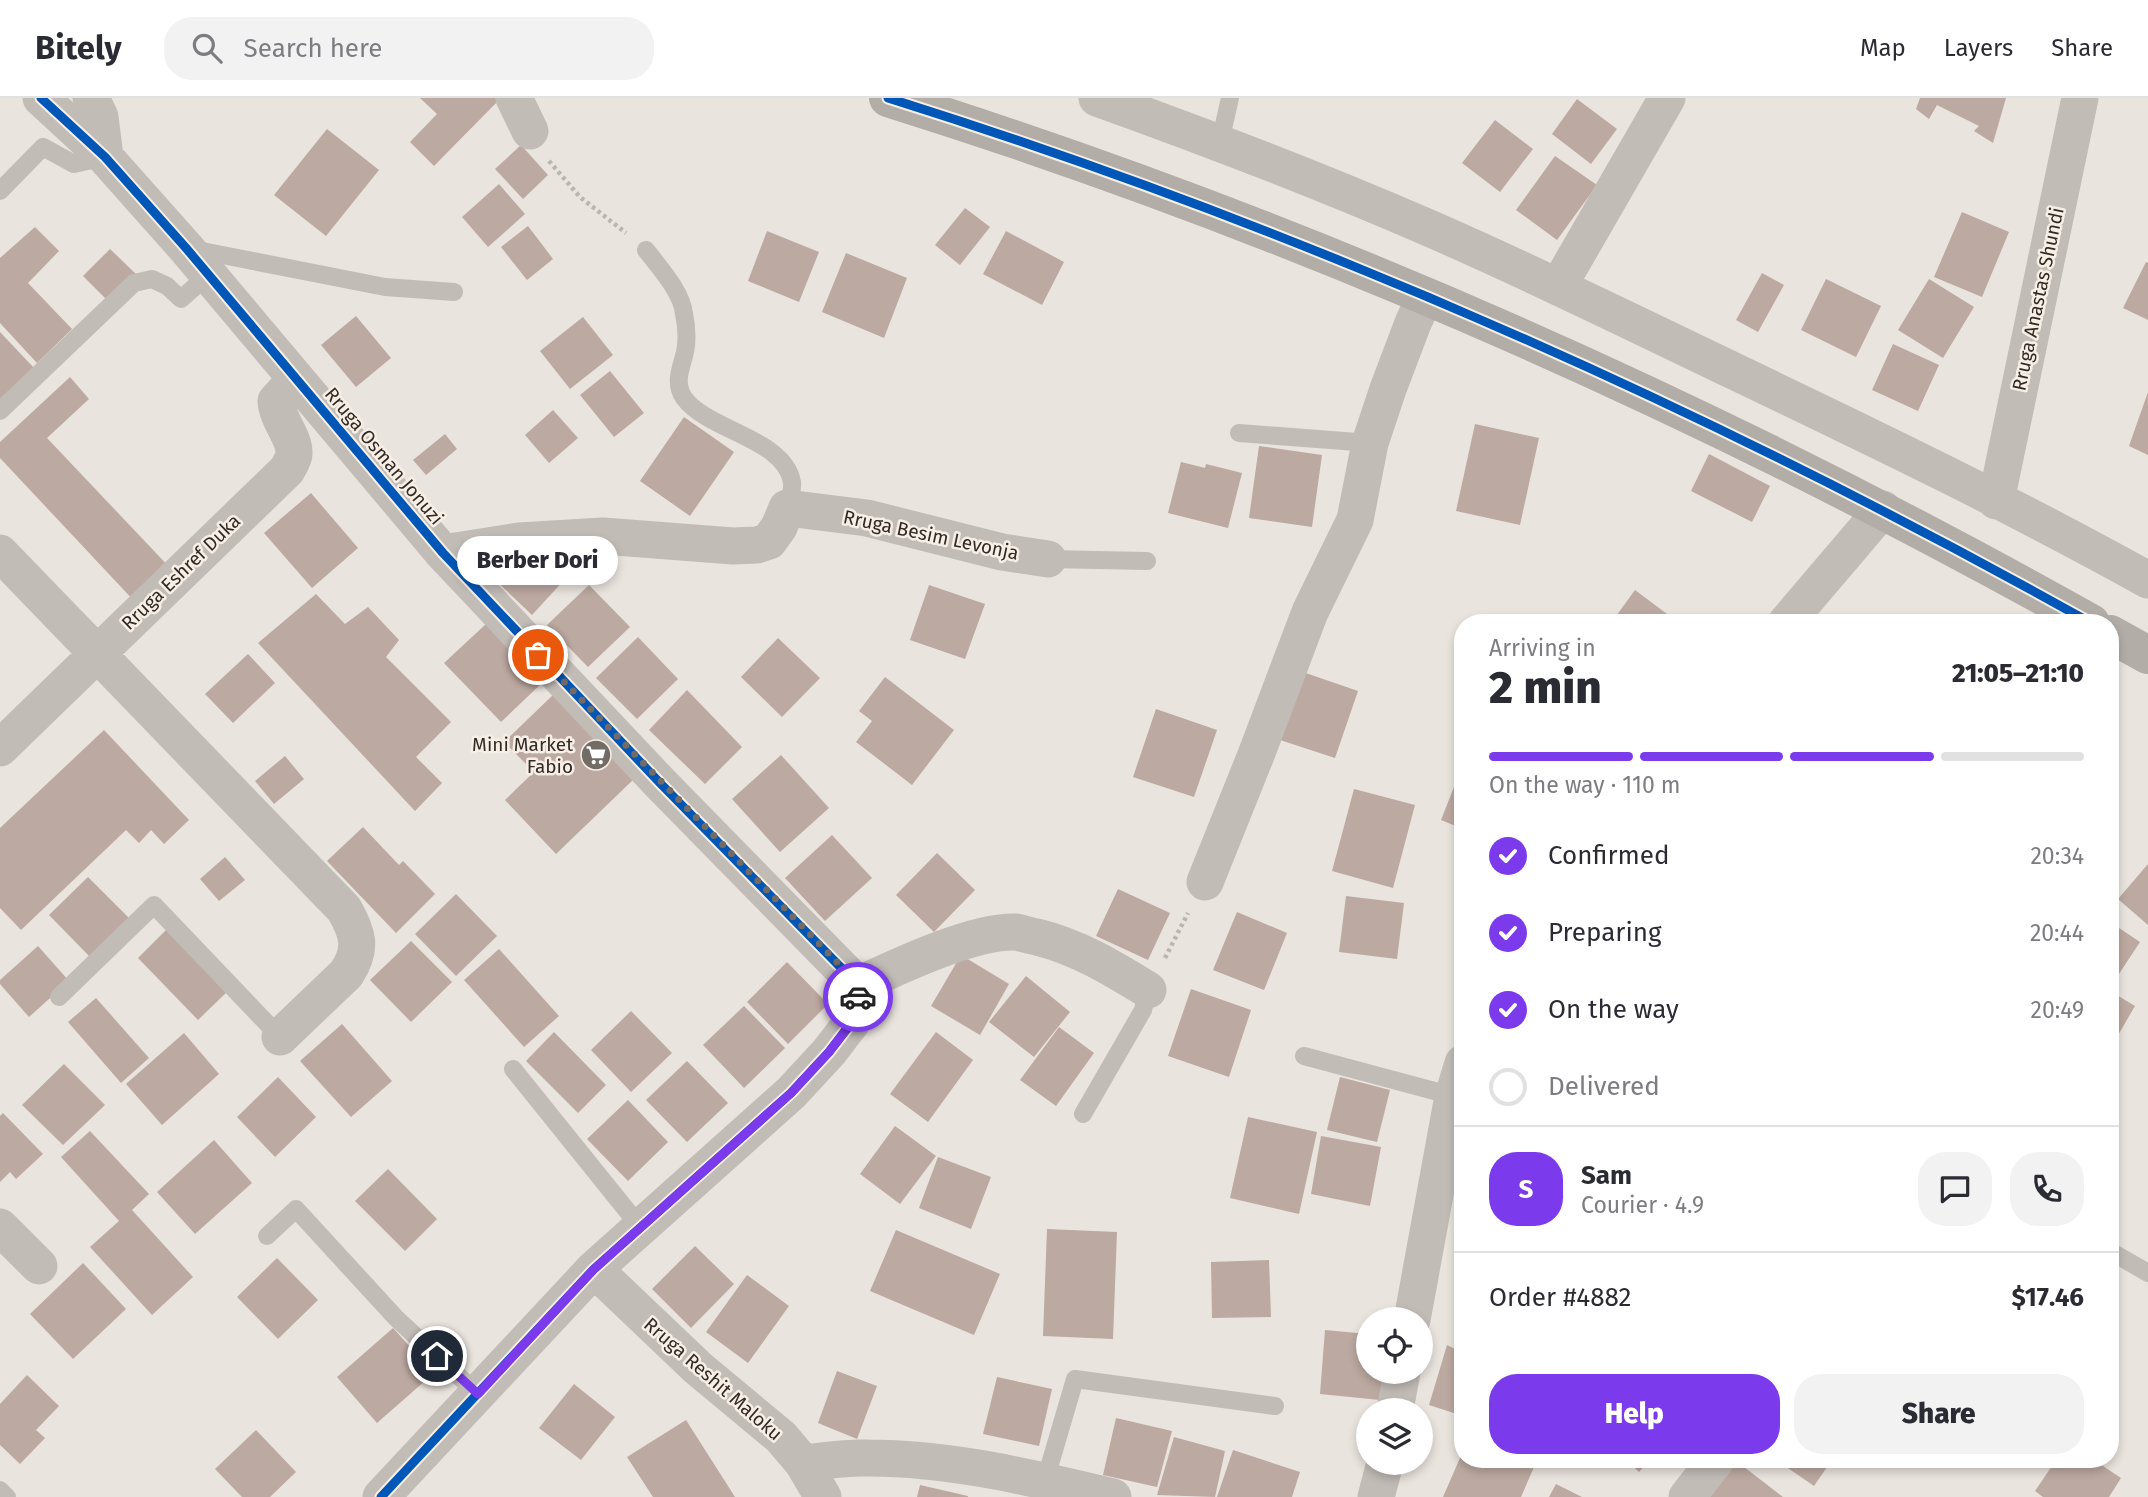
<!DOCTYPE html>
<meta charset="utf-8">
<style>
:root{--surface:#fff;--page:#f2f2f3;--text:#2b2b33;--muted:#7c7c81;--line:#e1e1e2;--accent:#7c3aed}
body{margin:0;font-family:"Fira Sans",sans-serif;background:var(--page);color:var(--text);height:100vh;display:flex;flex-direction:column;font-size:26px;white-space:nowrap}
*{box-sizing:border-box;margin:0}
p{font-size:23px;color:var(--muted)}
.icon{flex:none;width:38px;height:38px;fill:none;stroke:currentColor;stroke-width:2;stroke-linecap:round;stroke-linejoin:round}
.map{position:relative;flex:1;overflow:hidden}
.side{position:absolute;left:1454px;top:516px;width:665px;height:854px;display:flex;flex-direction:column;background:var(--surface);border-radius:28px;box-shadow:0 4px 10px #0003}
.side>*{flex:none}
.fabs{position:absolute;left:1356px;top:1209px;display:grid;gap:14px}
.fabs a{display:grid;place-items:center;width:77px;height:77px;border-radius:50%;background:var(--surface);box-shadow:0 4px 10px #0003;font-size:35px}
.pin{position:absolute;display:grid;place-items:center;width:60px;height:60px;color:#fff;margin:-30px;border:4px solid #fff;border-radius:50%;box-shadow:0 2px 7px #0007}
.courier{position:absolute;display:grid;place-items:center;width:70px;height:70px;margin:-35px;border:5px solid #7c3aed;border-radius:50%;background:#fff;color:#222;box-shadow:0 2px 9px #0007}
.bubble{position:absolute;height:49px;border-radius:24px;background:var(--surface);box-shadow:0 4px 10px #0003;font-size:23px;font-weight:800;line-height:49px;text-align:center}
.headline em{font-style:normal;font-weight:800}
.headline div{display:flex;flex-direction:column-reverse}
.headline{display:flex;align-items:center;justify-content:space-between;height:119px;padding:0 35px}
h1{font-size:46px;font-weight:800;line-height:52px}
.bar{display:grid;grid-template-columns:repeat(4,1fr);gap:10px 7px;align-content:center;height:84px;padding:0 35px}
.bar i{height:9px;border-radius:5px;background:var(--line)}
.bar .selected{background:var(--accent)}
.bar p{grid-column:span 4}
.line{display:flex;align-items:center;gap:18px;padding:0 35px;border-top:2px solid var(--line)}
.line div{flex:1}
.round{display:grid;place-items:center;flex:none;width:74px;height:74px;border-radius:28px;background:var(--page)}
ol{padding:0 35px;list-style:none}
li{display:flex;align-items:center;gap:21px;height:77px}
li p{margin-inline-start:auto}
li .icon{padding:7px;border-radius:50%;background:var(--accent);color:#fff;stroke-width:4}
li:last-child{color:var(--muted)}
li i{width:38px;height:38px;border:4px solid var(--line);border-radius:50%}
.cta{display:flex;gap:14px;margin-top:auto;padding:14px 35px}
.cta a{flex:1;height:80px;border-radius:28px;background:var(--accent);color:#fff;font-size:28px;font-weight:800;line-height:80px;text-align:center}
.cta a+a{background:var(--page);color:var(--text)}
header{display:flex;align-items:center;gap:42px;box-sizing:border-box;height:98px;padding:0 35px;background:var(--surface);border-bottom:2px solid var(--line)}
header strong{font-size:33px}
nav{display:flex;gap:38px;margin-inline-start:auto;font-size:24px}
.search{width:490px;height:63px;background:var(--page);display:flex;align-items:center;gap:18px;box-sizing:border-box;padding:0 24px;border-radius:28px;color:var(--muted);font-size:26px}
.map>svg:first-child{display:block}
.building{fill:#bca9a1}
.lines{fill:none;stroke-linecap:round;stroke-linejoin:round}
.path{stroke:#bbb5b0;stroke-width:4.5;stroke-dasharray:3.5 3.5;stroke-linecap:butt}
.lane{stroke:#c2bcb7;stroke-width:18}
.street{stroke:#c2bcb7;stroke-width:37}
.secondary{stroke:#b3ada8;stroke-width:38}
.cycleway-casing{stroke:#f7efe5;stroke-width:13}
.cycleway{stroke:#0057b8;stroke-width:9}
.done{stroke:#726b66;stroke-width:7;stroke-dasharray:0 12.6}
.route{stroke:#7c3aed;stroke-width:9}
.labels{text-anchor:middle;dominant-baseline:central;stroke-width:5;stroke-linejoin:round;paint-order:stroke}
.street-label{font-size:19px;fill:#322a26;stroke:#f7efe5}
.poi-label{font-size:19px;fill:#322a26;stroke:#f7efe5;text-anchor:end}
</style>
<header>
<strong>Bitely</strong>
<div class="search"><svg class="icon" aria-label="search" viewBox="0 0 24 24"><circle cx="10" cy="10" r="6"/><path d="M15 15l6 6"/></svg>Search here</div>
<nav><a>Map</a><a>Layers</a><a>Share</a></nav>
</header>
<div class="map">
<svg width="2148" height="1399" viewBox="0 0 2148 1399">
<rect width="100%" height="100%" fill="#eae4de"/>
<!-- building -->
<path class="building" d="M420 0H495L498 3 434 68 410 44 437 16Z
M1920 0H2006L1993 45 1974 33 1979 28 1937 7 1929 21 1916 11Z
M1577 1 1617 31 1591 66 1552 36Z
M1495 22 1533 51 1500 94 1462 65Z
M327 31 379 72 326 138 274 97Z
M521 47 548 77 523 101 495 71Z
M1555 58 1597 87 1557 142 1516 112Z
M499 86 525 116 488 149 462 119Z
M965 110 990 129 960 167 935 147Z
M1962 114 2009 134 1982 199 1934 179Z
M528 128 553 161 527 182 501 149Z
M35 129 59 153 28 185 72 231 37 265 0 225V160Z
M767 133 819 154 799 204 748 183Z
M1006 133 1064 164 1042 207 983 176Z
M110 151 137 177 110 205 83 178Z
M846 155 907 180 884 240 822 214Z
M2146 164 2148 165V222L2123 210Z
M1762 175 1784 187 1758 234 1736 222Z
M1826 181 1881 208 1856 259 1801 232Z
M1929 181 1974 209 1943 260 1898 232Z
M356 218 391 260 356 289 321 247Z
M583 219 613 257 570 291 540 253Z
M0 234 34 270 0 302Z
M1893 246 1939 267 1918 313 1872 292Z
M610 273 644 315 614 339 580 297Z
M70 279 89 301 47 340 173 473 137 506 0 360V344Z
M2148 294V357L2129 348Z
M553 312 578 340 549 365 525 337Z
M684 319 734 354 690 418 640 383Z
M1475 326 1539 340 1520 427 1456 413Z
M445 336 457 351 426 377 413 362Z
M1259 348 1322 357 1312 429 1249 420Z
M1709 356 1770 388 1752 424 1691 393Z
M1181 364 1205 370 1206 366 1242 375 1228 430 1168 415Z
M311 395 358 450 312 490 264 435Z
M529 451 566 480 532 517 490 477 489 465Z
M589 487 630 529 588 569 547 527Z
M929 487 985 506 965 561 910 542Z
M1635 492 1679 525H1611Z
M316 496 345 526 368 509 399 542 386 559 451 624 416 659 442 685 415 713 258 545Z
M486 526 542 585 501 624 444 565Z
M638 539 678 581 637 621 596 580Z
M778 540 820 580 782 619 741 579Z
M248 556 275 585 233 625 205 596Z
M1297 572 1358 593 1335 660 1274 640Z
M885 579 954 632 912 687 856 644 872 623 859 613Z
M687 592 742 649 705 686 649 632Z
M554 596 635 680 556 756 505 702 534 674 504 644Z
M1156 611 1217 632 1194 699 1133 679Z
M104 632 189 722 164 746 151 732 139 745 126 732 21 832 0 810V730Z
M781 657 829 710 780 754 732 701Z
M285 658 304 681 274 706 255 683Z
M1463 666V731L1441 722Z
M1354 691 1415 707 1393 790 1332 773Z
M363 729 399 767 403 763 435 796 396 835 327 763Z
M832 737 872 780 825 823 785 780Z
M937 755 975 792 934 834 896 797Z
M225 759 245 782 219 803 200 781Z
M2148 766V827L2118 801Z
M88 779 130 821 92 861 49 817Z
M1118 791 1170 815 1148 862 1096 838Z
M456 796 497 838 456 878 415 836Z
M1346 798 1404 805 1397 861 1339 854Z
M1237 814 1287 835 1264 892 1213 872Z
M2110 824 2140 844 2113 885 2110 883Z
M170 828 231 890 198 922 138 860Z
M411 843 452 884 411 924 370 882Z
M38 848 69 883 29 919 0 886V882Z
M499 851 559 918 524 949 464 882Z
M961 857 1009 886 980 937 931 908Z
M787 864 828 906 788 946 747 904Z
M1026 878 1070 914 1034 959 989 924Z
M1191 891 1251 912 1229 979 1168 958Z
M2110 893 2135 908 2110 951Z
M96 900 149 960 121 985 68 924Z
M744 908 785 950 744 990 703 947Z
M631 913 672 955 631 994 591 952Z
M342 926 392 983 351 1019 300 963Z
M1059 929 1094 955 1056 1008 1020 982Z
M554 934 606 987 578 1015 526 963Z
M936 934 973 962 928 1024 890 996Z
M184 935 219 976 162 1027 126 986Z
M687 963 728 1005 687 1044 646 1002Z
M64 966 105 1007 63 1047 22 1007Z
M278 979 316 1019 275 1059 237 1019Z
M1340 979 1390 992 1377 1044 1327 1032Z
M628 1002 668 1044 628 1083 587 1041Z
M3 1015 43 1056 16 1081 10 1074 0 1084V1018Z
M1248 1019 1317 1034 1299 1116 1230 1100Z
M895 1028 936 1058 900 1106 860 1076Z
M90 1033 149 1096 132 1112 193 1179 152 1217 90 1149 119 1123 61 1059Z
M1321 1038 1381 1049 1370 1108 1311 1096Z
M214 1042 252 1085 195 1136 157 1094Z
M938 1059 991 1079 971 1131 919 1110Z
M388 1071 437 1121 405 1153 355 1103Z
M1047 1131 1117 1134 1113 1241 1043 1238Z
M896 1132 1000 1176 974 1237 870 1193Z
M695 1148 734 1186 691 1230 652 1191Z
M277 1160 318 1202 278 1241 237 1199Z
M1269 1162 1271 1219 1212 1220 1211 1164Z
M83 1165 126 1211 73 1261 30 1216Z
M747 1177 789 1208 748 1265 706 1234Z
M393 1230 434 1275 377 1325 337 1279Z
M1325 1232 1368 1236V1274H1393L1390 1303 1320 1296Z
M1447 1247 1463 1255V1318L1429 1307Z
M837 1273 877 1288 857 1341 818 1325Z
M27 1277 59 1308 36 1332 45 1340 20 1366 0 1347V1306Z
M997 1279 1052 1291 1039 1348 983 1336Z
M574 1286 615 1319 581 1362 539 1330Z
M1116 1320 1172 1333 1157 1389 1103 1377Z
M686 1322 735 1399H653L627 1359Z
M256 1332 296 1374 270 1399H242L215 1371Z
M1174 1339 1225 1353 1215 1399 1157 1397Z
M1233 1352 1300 1374 1292 1399H1217Z
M1463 1353V1362H1537L1521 1399H1443Z
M1626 1362H1650L1639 1374Z
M1729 1362H1735L1783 1399H1700Z
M1776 1362H1832L1814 1388Z
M2056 1362H2094L2121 1380 2109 1399H2043L2035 1393Z
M1556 1386 1582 1399H1549Z
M920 1387 968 1398V1399H917Z"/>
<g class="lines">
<!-- path -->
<path class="path" d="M549 63 580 99 626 135
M1165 860 1188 815"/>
<!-- lane -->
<path class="lane" d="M1220 44 1230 0
M0 93 43 49 74 66 105 59
M192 151 385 189 454 194
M646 152C659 169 682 194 684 216 686 225 687 238 686 248 684 266 672 282 684 300 708 333 784 340 792 384 793 392 789 403 787 410
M0 313 134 185 152 181 167 188 181 201 208 177
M1239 335 1370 345
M1048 461 1147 463
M59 899 154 807 280 939
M1304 958 1453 998
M513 971 641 1130
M1083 1016 1143 912 1148 892
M267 1138 296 1111 396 1220 478 1296
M2110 1153 2148 1175
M1045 1383 1075 1281 1275 1308
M0 1392 7 1399"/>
<!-- street -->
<path class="street" d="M41 0 105 59 186 150 443 455 660 685 858 887V905L852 924 829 954 791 995 594 1171 381 1399
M91 0 100 19 105 59
M514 0 530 33
M1097 0C1206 39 1315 81 1422 127 1529 173 1633 225 1738 275 1876 341 2015 408 2148 482
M1558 189 1667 0
M1996 403 2080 0
M0 455 344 811C358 835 363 851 346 876L280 939
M443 455 519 443 603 438 733 448 757 447 769 443 779 429 787 410 867 420 1002 454 1048 461
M1786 525 1883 411
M0 650 287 372C289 368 294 361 294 356 295 339 277 322 276 303L296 281
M1205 784 1256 657 1310 514 1355 422 1370 345 1388 291 1413 225 1425 199
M858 887C897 869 974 832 1016 834 1022 835 1030 838 1037 839 1078 849 1112 870 1148 892
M0 1129 39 1168
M594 1171 698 1270 781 1339 803 1365 823 1399
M1412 1222 1453 998 1463 965
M1395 1312 1402 1274
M803 1365C824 1363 846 1359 868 1360 951 1360 1033 1380 1113 1399
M1376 1399 1385 1365
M1687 1399 1716 1362"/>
<!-- secondary -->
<path class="secondary" d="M888 0C1305 131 1709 311 2091 525
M2110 536 2148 557"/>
<!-- cycleway casing -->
<g class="cycleway-casing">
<path id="cycleway" d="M41 0 105 59 186 150 443 455 660 685 858 887V905L852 924 829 954 791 995 594 1171 381 1399
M888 0C1305 131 1709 311 2091 525"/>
</g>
<!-- cycleway -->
<use href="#cycleway" class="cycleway"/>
</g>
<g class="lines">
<!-- done -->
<path class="done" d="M538 557 836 863 858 887V899"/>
<!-- route -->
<path class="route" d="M437 1258 478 1296 594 1171 791 995 829 954 852 924 858 899"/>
</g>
<!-- icons -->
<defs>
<g id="supermarket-disc" transform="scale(1.575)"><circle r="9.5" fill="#726b66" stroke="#f7efe5"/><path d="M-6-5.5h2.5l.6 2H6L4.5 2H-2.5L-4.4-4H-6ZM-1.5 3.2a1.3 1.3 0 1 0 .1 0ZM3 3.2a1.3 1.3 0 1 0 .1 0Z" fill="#fff"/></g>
</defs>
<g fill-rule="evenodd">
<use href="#supermarket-disc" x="596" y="657"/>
</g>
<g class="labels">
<!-- street labels -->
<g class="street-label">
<text transform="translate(2038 201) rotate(-78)">Rruga Anastas Shundi</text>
<text transform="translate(384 358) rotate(50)">Rruga Osman Jonuzi</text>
<text transform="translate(931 437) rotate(12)">Rruga Besim Levonja</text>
<text transform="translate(181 474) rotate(-44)">Rruga Eshref Duka</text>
<text transform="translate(713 1281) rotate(41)">Rruga Reshit Maloku</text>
</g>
<!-- poi labels -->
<g class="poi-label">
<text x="573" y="646">Mini Market<tspan x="573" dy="22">Fabio</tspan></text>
</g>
</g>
</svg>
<div class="fabs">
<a><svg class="icon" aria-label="locate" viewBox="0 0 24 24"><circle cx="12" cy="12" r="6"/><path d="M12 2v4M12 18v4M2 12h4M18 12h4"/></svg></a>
<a><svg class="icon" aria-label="layers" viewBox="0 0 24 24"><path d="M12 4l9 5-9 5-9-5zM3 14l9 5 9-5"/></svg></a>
</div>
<div class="pin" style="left:538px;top:557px;background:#ea580c"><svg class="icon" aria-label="bag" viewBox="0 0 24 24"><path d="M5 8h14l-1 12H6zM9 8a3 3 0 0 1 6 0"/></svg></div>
<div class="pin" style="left:437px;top:1258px;background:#1f2937"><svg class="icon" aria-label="home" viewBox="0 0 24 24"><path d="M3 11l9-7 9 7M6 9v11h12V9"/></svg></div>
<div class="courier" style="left:858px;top:899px"><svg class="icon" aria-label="car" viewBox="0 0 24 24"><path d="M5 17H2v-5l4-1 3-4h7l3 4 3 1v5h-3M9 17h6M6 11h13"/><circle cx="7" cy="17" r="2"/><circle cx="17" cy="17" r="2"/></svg></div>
<div class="bubble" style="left:457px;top:438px;width:161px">Berber Dori</div>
<section class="side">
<div class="headline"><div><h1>2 min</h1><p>Arriving in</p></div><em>21:05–21:10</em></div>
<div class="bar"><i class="selected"></i><i class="selected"></i><i class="selected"></i><i></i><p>On the way · 110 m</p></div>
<ol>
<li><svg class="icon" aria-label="check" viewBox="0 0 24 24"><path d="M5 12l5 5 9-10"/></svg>Confirmed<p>20:34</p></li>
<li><svg class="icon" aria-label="check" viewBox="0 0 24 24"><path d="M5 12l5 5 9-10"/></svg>Preparing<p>20:44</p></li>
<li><svg class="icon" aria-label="check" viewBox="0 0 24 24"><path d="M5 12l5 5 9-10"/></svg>On the way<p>20:49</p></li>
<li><i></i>Delivered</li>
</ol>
<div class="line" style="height:126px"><b class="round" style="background:var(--accent);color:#fff">S</b><div><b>Sam</b><p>Courier · 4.9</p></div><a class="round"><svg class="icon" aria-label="chat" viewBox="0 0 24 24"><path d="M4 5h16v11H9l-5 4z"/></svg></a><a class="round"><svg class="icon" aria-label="phone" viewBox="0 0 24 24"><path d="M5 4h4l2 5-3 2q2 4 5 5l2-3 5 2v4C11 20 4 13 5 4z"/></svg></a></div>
<div class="line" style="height:91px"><div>Order #4882</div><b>$17.46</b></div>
<div class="cta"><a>Help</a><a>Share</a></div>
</section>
</div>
